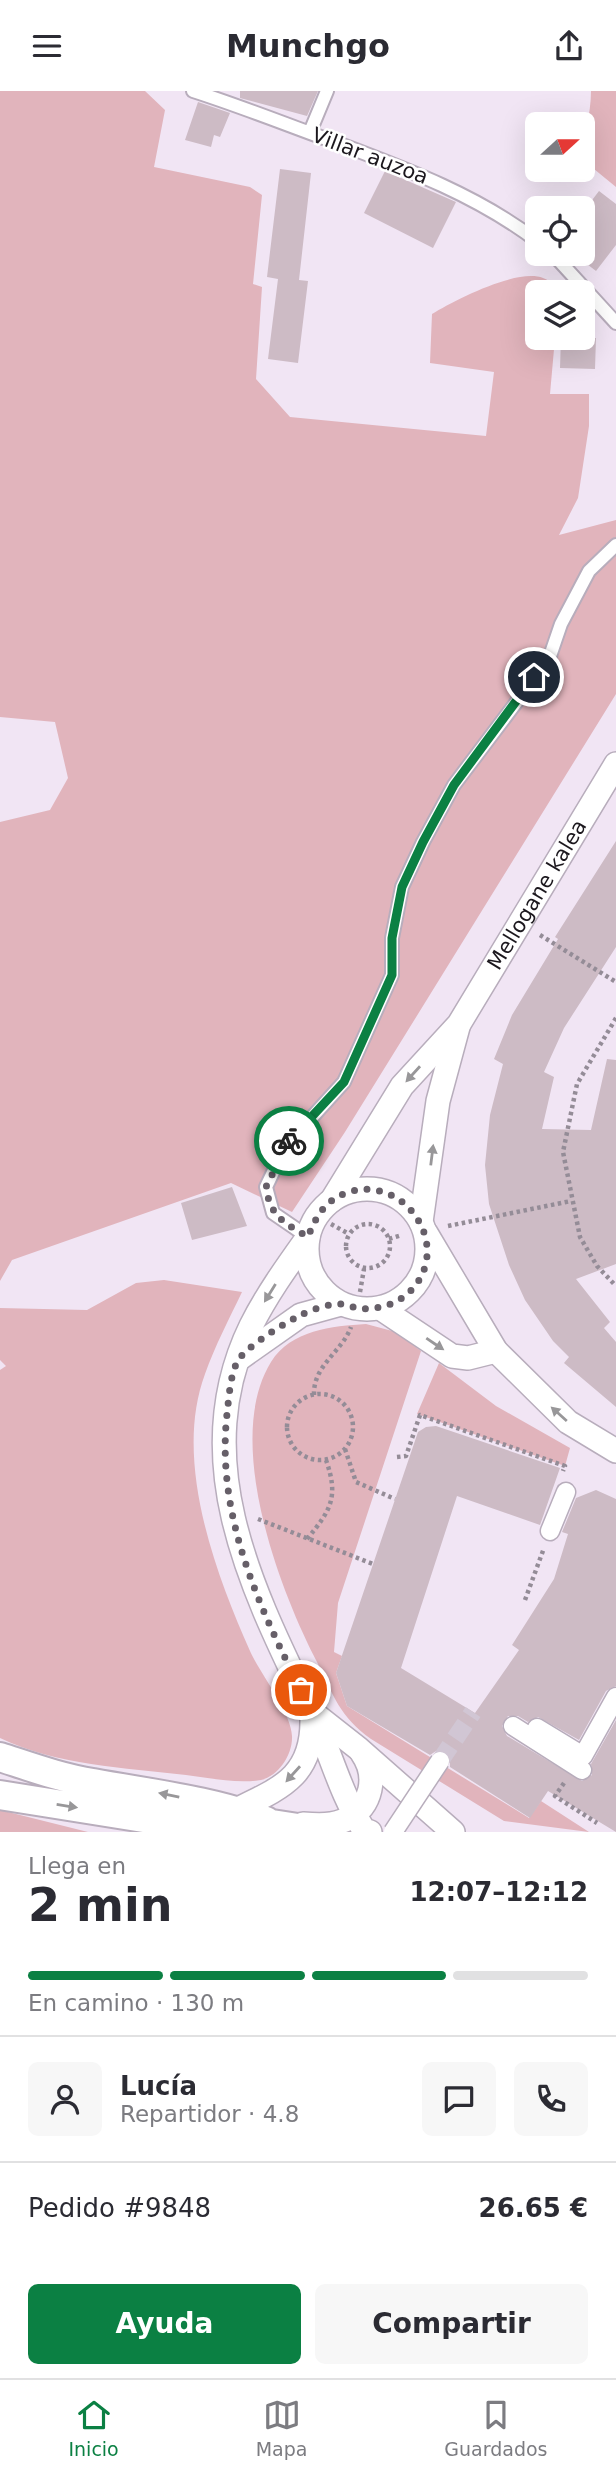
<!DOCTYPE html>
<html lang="es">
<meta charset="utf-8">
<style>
:root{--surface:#fff;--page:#f7f7f7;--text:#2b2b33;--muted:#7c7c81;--line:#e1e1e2;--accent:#0b8043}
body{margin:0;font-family:"DejaVu Sans",sans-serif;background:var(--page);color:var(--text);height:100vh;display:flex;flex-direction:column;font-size:26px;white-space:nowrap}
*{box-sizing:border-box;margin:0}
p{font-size:23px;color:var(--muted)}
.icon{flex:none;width:38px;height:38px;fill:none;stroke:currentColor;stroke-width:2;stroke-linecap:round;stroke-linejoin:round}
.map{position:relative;height:1741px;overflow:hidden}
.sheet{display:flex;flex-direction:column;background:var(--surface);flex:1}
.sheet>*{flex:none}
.needle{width:46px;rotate:69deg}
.buttons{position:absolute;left:525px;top:21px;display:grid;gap:14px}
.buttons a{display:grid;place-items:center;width:70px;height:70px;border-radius:10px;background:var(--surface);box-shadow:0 7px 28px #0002;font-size:35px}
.pin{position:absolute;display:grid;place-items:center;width:60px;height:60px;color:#fff;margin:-30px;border:4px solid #fff;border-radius:50%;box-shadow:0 2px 7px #0007}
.courier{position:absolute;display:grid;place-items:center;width:70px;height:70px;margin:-35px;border:5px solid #0b8043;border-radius:50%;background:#fff;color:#222;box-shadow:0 2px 9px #0007}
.head em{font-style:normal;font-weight:800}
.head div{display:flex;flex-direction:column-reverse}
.head{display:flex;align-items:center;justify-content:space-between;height:119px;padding:0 28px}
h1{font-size:46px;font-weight:800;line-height:52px}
.bar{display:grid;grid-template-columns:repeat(4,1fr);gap:10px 7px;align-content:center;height:84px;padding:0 28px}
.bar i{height:9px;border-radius:5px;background:var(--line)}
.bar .on{background:var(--accent)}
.bar p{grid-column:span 4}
.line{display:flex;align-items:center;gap:18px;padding:0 28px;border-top:2px solid var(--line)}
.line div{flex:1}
.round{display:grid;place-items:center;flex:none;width:74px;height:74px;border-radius:10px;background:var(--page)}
.cta{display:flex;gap:14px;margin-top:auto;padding:14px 28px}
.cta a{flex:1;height:80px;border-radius:10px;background:var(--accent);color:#fff;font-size:28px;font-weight:800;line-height:80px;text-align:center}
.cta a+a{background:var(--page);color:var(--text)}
header{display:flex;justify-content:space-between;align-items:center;height:91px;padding:0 28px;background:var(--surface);font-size:32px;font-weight:800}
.dock{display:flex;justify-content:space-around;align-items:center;height:98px;border-top:2px solid var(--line);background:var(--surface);font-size:19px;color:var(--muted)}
.dock a{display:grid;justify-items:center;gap:4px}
.dock .on{color:var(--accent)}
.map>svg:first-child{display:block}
.green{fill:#e1b4bc}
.building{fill:#cdbbc5}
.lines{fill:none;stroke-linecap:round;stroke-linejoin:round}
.pedestrian-tunnel{stroke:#d1c6d4;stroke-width:18;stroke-dasharray:18 9;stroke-linecap:butt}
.service-casing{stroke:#b8adbc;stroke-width:16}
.pedestrian-casing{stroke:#b8adbc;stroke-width:21}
.minor-casing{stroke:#b8adbc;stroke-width:26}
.tertiary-casing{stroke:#b8adbc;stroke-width:32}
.path{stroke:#948c97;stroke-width:4.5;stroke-dasharray:3.5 3.5;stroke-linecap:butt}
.service{stroke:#fff;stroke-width:12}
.pedestrian{stroke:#fff;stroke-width:18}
.minor{stroke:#fff;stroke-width:23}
.tertiary{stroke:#fff;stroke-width:28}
.pedestrian-bridge-casing{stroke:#b8adbc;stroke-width:21;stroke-linecap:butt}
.pedestrian-bridge{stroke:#fff;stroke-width:18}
.oneway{fill:#989799}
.done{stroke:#665f68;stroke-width:7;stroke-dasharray:0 12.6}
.route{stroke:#0b8043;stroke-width:9}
.labels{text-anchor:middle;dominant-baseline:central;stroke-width:5;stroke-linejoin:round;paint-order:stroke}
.street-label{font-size:21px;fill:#1b171d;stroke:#fff}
</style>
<header><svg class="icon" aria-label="menu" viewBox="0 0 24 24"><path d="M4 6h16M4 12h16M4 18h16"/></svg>Munchgo<svg class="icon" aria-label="share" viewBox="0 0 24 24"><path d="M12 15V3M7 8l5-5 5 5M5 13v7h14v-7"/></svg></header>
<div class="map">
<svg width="616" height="1741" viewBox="0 0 616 1741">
<rect width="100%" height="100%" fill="#f1e5f4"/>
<!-- green -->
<path class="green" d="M0 0H145L165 19 154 76 250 96 262 104 253 193 262 196 256 288 290 326 486 345 494 281 430 272 432 223C455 209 517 177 543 187 551 190 559 197 567 201H537V247H555L550 303H589V335L578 407 559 444 616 429V603L345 1041 292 1121 231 1092 12 1169 0 1190V731L50 719 68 687 55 631 0 626Z
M591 0H616V96L583 69C583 46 591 24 591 0Z
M164 1189 242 1201C229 1228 215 1255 205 1283 173 1369 215 1481 250 1560 260 1583 291 1621 292 1645 293 1663 279 1685 261 1689 237 1693 210 1687 186 1684 125 1677 56 1674 0 1647V1279L6 1275 0 1269V1217L87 1219 136 1192Z
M366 1233 396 1241 421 1260 338 1512 334 1561 342 1565 336 1582 347 1615 529 1727 541 1710 589 1741 504 1730 371 1648C339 1625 334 1605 317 1571 279 1498 223 1349 271 1271 291 1239 332 1235 366 1233Z
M439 1272 496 1315 570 1357 565 1375 417 1323Z
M0 1719 88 1741H0Z"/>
<!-- building -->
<path class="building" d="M240 0H318L307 25 240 7Z
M198 11 230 22 220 46 214 44 211 56 185 49Z
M280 78 311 82 299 189 308 190 298 272 268 268 278 188 267 186Z
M385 80 456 111 433 157 364 122Z
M599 100 616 113V154L596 180 583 170V121Z
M561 247H596L595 278 560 277Z
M616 750V856L564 937 544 981 554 986 542 1038 591 1039 607 968 616 969V1173L576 1188 610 1231 604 1237 616 1251V1316L564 1272 569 1266 553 1250 525 1209 509 1174 489 1113 485 1074 490 1024 503 973 494 968 512 924 558 848 555 846Z
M232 1096 247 1135 192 1149 181 1112Z
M436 1335 560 1377 540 1434 457 1405 401 1577 475 1622 519 1559 512 1554 554 1488 568 1443 562 1441 576 1407 596 1399 616 1408V1595L606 1600 579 1649 538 1626 528 1631 518 1625H508L502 1635 507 1645 582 1690 592 1684 591 1673 616 1629V1741L548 1700 530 1727 450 1676V1666L446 1660H436L430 1664 347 1615 336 1582 418 1341 426 1336Z"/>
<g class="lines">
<!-- pedestrian-tunnel -->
<path class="pedestrian-tunnel" d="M440 1670 473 1621"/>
<!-- service casing -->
<g class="service-casing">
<path id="service" d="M193 0C243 16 290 35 340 53 409 79 478 105 537 150
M310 41 327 0
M553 163 616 232
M308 1146 273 1122 266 1096 285 1056 344 991 392 884V847L402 796 423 751 454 694 549 568 561 533 589 480 616 454"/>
</g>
<!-- pedestrian casing -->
<g class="pedestrian-casing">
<path id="pedestrian" d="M550 1440 566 1401
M513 1635 582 1679
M537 1637 583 1665 616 1606"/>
</g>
<!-- minor casing -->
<g class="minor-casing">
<g id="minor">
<circle cx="367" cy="1158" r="60"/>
<path id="s1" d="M332 1109 402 995 459 933 616 673"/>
<path d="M421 1131 438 1010 458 936"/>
<path d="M426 1142 496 1260 568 1331 616 1360"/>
<path d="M308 1146C288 1174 267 1203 251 1235 186 1368 252 1498 310 1618 330 1658 339 1701 364 1739L370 1741"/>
<path d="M380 1217 452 1265 468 1267 496 1260"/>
<path d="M240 1267 301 1224 341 1213"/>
<path d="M312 1621 359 1658 453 1741"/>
<path d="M236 1719C281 1697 313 1685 312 1628"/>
<path d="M303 1733C317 1734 334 1735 347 1728 372 1715 378 1685 362 1662"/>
</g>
</g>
<!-- tertiary casing -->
<g class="tertiary-casing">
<path id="tertiary" d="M0 1666C31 1676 61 1687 93 1692 152 1703 210 1709 266 1730
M0 1704 219 1739 272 1733 324 1741"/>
</g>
<!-- path -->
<path class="path" d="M540 844 616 891
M616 927 577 993 563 1061 580 1146 597 1175 616 1195
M346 1155a22 22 0 1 1 44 0a22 22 0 1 1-44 0Z
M331 1133 349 1143
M448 1135 571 1110
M389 1148 402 1144
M360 1201 364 1178
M287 1336a33 33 0 1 1 66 0a33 33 0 1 1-66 0Z
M314 1304C313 1274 342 1261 351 1236
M345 1358 356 1391 395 1408
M397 1366 406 1365 420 1324 565 1375 563 1380
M258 1428 373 1473
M307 1448C331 1419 339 1406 326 1369
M525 1509 544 1457
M564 1692 555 1705 597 1732"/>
<!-- service -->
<use href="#service" class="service"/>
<!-- pedestrian -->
<use href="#pedestrian" class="pedestrian"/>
<!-- minor -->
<use href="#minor" class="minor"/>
<!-- tertiary -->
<use href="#tertiary" class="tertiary"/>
<!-- pedestrian-bridge casing -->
<g class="pedestrian-bridge-casing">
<path id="pedestrian-bridge" d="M393 1741 440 1670"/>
</g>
<!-- pedestrian-bridge -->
<use href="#pedestrian-bridge" class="pedestrian-bridge"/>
</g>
<!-- one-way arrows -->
<defs><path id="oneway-solid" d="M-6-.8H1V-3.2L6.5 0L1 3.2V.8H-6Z" transform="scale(1.75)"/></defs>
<g class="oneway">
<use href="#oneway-solid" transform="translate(413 983) rotate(132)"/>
<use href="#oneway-solid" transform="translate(432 1064) rotate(-83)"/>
<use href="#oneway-solid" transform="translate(270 1202) rotate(122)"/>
<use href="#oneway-solid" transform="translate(435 1253) rotate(34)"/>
<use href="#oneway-solid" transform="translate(559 1323) rotate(-138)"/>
<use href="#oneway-solid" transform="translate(293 1683) rotate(132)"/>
<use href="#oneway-solid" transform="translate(169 1704) rotate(-168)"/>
<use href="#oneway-solid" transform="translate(67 1715) rotate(9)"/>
</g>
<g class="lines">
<!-- done -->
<path class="done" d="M289 1050 266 1096C270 1125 284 1132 308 1146 316 1125 326 1108 349 1101 404 1084 451 1152 414 1196 400 1213 377 1220 357 1217 352 1216 346 1213 341 1213 329 1212 311 1219 301 1224 286 1231 244 1257 237 1271 230 1286 229 1306 227 1323 216 1422 257 1512 301 1599"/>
<!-- route -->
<path class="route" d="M289 1050 344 991 392 884V847L402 796 423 751 454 694 534 586"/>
</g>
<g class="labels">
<!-- street labels -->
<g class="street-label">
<text transform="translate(370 65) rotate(21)">Villar auzoa</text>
<text stroke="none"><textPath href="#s1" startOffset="369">Mellogane kalea</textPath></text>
</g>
</g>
</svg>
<div class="buttons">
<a><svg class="needle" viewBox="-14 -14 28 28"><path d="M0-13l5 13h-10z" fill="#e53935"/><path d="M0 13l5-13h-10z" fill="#7c7c81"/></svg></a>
<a><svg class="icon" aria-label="locate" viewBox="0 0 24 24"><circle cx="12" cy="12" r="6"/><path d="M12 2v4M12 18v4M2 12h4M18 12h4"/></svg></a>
<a><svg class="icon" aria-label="layers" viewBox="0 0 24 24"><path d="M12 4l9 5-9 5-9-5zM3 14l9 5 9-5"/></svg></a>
</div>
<div class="pin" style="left:301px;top:1599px;background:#ea580c"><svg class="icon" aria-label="bag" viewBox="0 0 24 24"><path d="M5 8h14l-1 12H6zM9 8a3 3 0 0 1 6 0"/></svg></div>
<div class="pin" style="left:534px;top:586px;background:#1f2937"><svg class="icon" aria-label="home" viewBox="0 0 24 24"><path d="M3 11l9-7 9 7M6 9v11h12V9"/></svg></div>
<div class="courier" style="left:289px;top:1050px"><svg class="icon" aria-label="bike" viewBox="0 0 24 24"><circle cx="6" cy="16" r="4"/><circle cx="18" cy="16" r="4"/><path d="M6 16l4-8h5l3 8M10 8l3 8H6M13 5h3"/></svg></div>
</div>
<section class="sheet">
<div class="head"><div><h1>2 min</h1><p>Llega en</p></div><em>12:07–12:12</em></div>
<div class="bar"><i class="on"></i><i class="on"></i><i class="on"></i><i></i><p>En camino · 130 m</p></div>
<div class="line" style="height:126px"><a class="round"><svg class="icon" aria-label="person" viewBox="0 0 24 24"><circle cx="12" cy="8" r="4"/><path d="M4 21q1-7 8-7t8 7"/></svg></a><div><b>Lucía</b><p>Repartidor · 4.8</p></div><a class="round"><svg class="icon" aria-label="chat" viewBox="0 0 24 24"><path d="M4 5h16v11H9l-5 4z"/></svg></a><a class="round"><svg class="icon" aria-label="phone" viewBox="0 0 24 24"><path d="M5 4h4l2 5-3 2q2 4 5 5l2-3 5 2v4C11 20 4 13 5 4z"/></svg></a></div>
<div class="line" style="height:91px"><div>Pedido #9848</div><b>26.65 €</b></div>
<div class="cta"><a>Ayuda</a><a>Compartir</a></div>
</section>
<nav class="dock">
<a class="on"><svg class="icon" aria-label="home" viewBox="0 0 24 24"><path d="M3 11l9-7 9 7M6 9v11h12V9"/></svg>Inicio</a>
<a><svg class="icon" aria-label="map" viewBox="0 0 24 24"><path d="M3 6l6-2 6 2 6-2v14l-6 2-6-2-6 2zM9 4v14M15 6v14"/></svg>Mapa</a>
<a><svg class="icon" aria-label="saved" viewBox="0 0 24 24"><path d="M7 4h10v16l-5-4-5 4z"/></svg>Guardados</a>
</nav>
